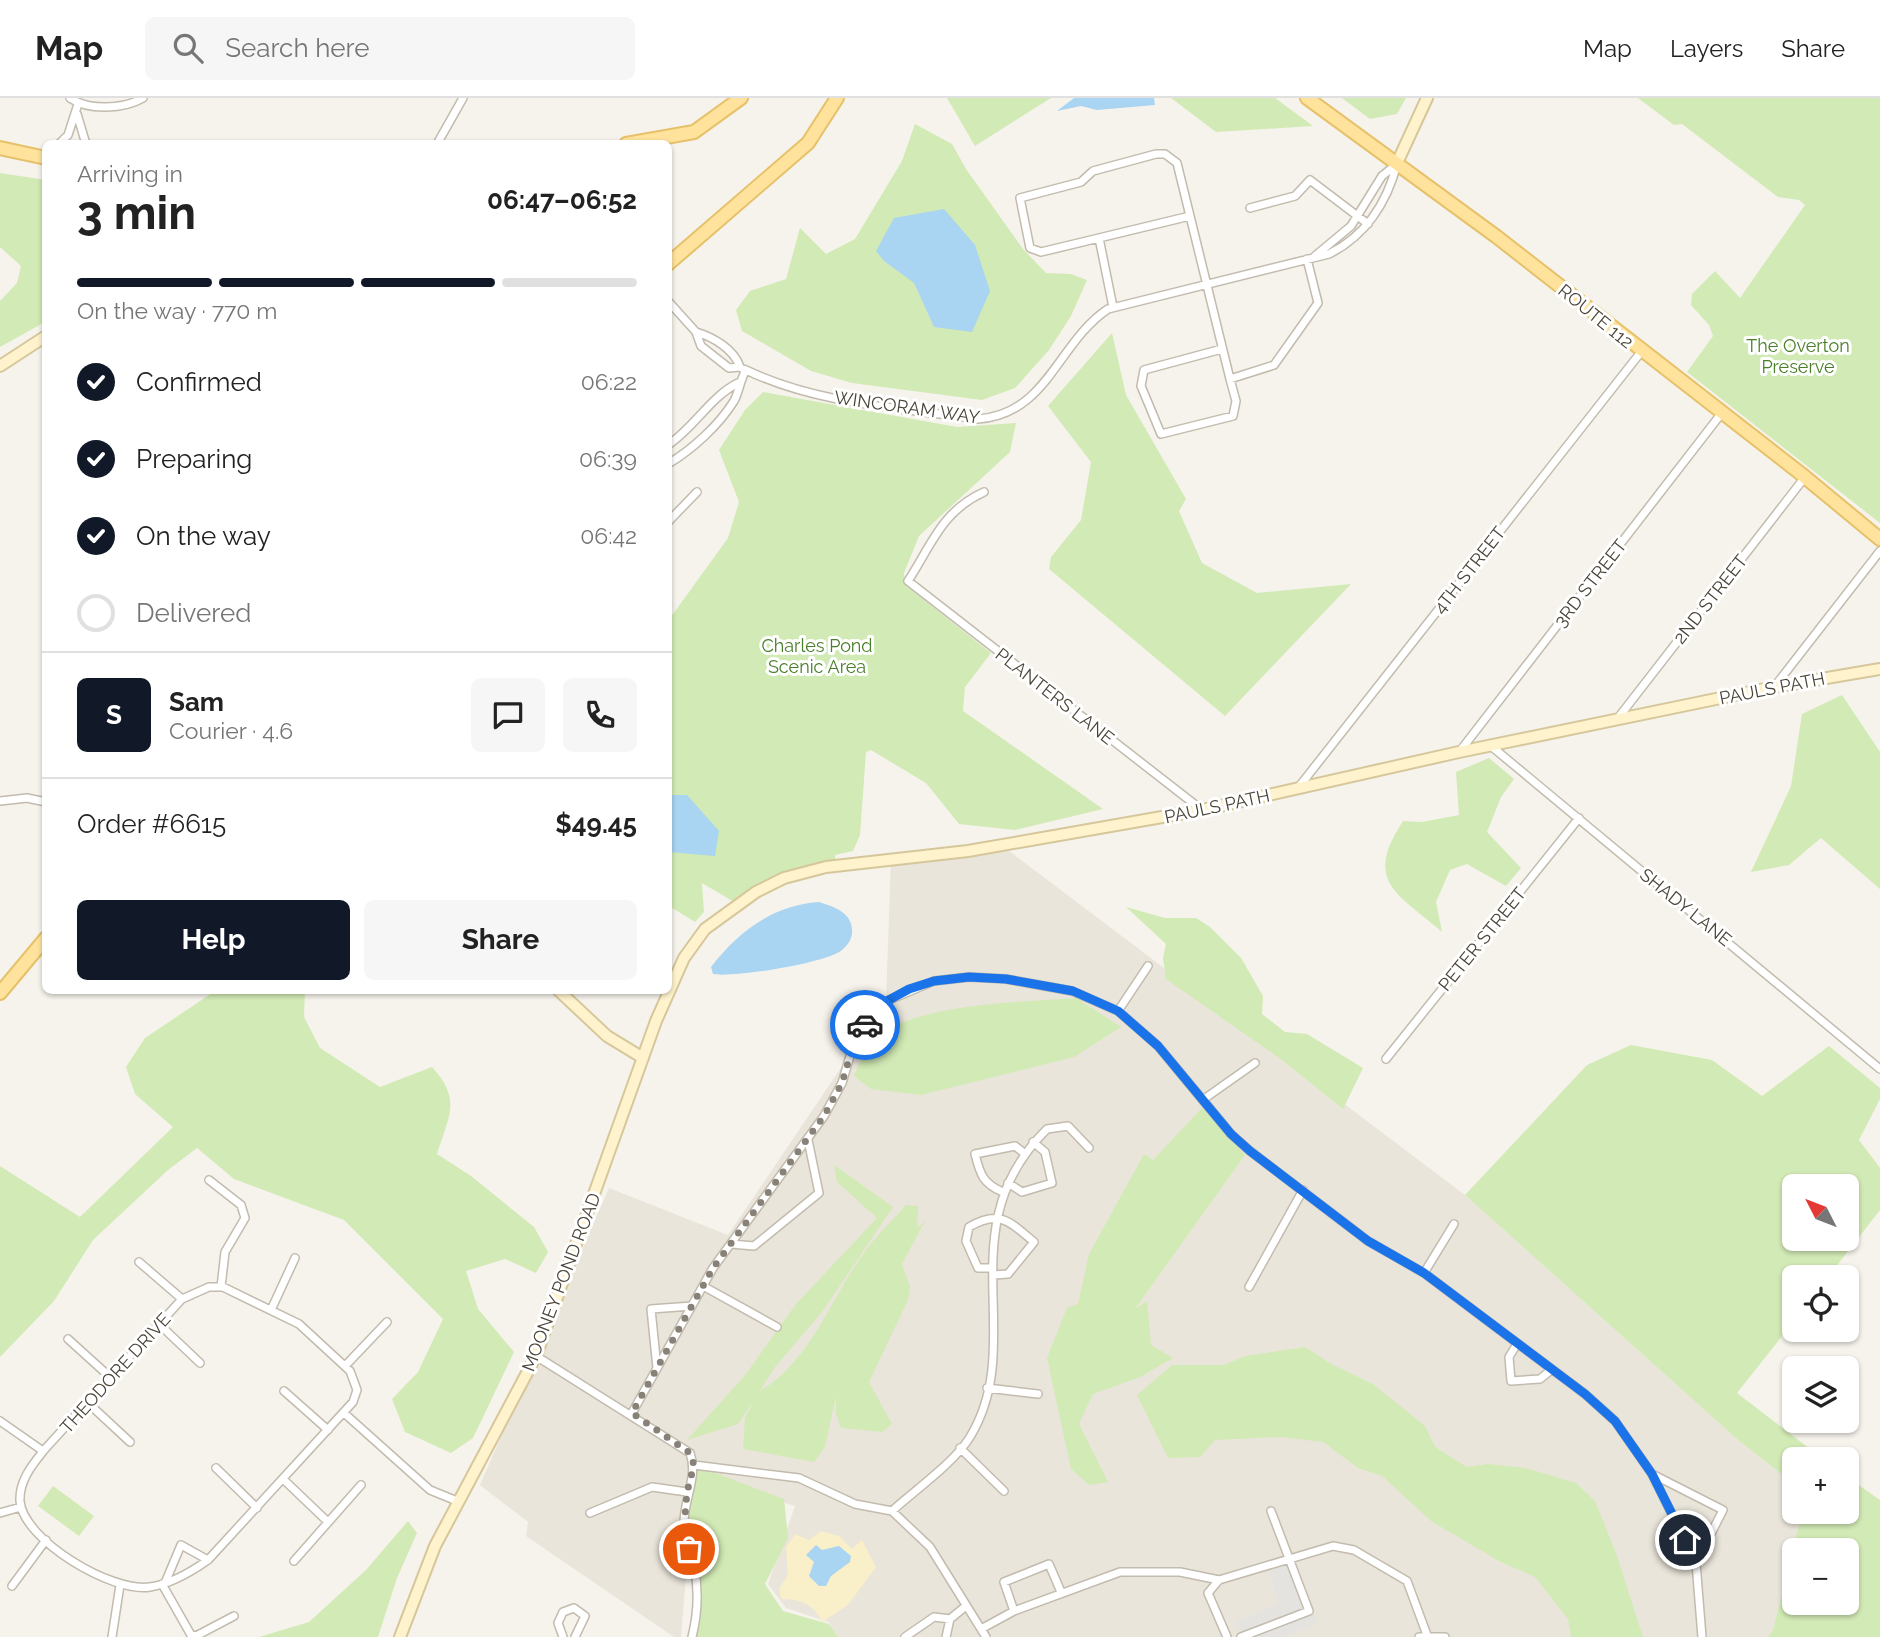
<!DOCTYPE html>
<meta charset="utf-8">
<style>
:root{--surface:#fff;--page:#f6f6f6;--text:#222;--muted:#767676;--line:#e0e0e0;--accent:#111827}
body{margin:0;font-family:Raleway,sans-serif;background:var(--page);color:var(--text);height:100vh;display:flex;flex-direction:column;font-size:26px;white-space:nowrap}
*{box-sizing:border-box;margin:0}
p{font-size:23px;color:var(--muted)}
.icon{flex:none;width:38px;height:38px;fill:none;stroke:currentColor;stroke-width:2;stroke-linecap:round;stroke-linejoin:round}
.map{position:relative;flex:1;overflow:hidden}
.sheet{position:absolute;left:42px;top:42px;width:630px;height:854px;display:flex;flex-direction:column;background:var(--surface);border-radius:10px;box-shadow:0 2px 5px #0004}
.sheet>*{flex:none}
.needle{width:46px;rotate:312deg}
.controls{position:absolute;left:1782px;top:1076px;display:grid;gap:14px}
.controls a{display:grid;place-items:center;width:77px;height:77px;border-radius:10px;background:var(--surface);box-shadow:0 2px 5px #0004;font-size:35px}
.pin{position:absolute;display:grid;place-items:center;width:60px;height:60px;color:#fff;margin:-30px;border:4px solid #fff;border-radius:50%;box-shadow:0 2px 7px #0007}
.courier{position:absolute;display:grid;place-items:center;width:70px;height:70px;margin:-35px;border:5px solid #1a73e8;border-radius:50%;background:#fff;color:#222;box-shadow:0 2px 9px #0007}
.summary em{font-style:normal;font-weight:700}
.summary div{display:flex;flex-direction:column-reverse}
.summary{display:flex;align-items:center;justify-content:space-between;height:119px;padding:0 35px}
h1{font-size:46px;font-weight:700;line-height:52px}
.bar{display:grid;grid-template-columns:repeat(4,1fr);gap:10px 7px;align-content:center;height:84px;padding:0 35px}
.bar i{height:9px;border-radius:5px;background:var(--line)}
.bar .selected{background:var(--accent)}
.bar p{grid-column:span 4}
.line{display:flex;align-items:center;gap:18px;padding:0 35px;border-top:2px solid var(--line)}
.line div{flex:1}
.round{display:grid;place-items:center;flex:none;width:74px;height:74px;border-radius:10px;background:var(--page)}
ol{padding:0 35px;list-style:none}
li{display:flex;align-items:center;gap:21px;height:77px}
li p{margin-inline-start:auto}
li .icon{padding:7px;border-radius:50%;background:var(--accent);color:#fff;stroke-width:4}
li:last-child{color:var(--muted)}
li i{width:38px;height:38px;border:4px solid var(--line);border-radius:50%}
.button{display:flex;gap:14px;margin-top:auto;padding:14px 35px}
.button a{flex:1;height:80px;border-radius:10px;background:var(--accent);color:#fff;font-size:28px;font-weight:700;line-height:80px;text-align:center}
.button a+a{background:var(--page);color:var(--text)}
header{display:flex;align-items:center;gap:42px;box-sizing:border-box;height:98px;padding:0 35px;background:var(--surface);border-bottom:2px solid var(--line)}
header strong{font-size:33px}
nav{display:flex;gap:38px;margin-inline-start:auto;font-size:24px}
.search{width:490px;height:63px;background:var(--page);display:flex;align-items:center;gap:18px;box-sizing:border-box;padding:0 24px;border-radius:10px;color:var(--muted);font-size:26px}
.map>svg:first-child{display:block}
.residential{fill:#eae5da}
.green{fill:#d2eab5;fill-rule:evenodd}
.sand{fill:#f9efc9}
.parking{fill:#e5e3e0}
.water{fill:#a9d4f2}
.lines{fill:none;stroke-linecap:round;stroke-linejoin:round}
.street-casing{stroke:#c2bbae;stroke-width:10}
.secondary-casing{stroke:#d6c79b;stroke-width:14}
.primary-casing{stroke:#e6c16a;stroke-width:16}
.street{stroke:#fff;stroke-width:7}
.secondary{stroke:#fff3cd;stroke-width:10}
.primary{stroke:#ffe39c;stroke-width:12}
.done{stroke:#878178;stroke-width:7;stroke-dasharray:0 12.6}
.route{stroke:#1a73e8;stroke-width:9}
.labels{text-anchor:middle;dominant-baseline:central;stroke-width:6;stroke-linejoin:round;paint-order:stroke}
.street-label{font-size:18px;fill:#4b4439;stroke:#fff}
.park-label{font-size:18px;fill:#4a7f2a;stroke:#fff}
</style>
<header>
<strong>Map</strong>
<div class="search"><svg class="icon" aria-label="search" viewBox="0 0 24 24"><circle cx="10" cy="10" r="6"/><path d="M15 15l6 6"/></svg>Search here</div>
<nav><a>Map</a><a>Layers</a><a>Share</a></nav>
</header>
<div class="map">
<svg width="1880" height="1539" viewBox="0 0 1880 1539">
<rect width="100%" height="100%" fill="#f6f3ec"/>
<!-- residential -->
<path class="residential" d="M1001 747 1465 1097 1738 1342 1794 1386V1414H1802L1773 1532 1768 1539H838L828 1524 786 1510 768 1486 795 1408 694 1378 681 1539H674L526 1438 528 1424 480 1387 609 1090 728 1137 886 903 891 761Z"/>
<!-- green -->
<path class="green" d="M947 0H1051L975 48Z
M1171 0H1275L1313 28 1216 34Z
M1342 0H1406L1397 16 1370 21Z
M1638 0H1880V425L1687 274 1713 238 1709 227 1691 207 1692 196 1715 173 1740 200 1805 107 1799 102 1778 99 1682 26 1674 27Z
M915 26 952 46 966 71 1023 151 1046 175 1071 176 1087 182 1071 218 1049 252 1015 290 982 302 852 285 811 273 742 233 736 212 750 193 786 181 800 130 826 156 855 141 902 63ZM914 185 972 233 934 228Z
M0 75 46 82 45 224 0 249V203L17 185 21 168 0 149Z
M1112 235 1126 297 1186 401 1179 413 1202 465 1257 495 1351 486 1225 618 1049 471 1051 459 1081 422 1091 364 1048 308Z
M763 294 957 329 1016 325 1010 354 919 438 904 475 905 487 991 555 965 589 963 613 1103 711 1015 732 959 726 926 685 871 652 866 654 860 737 853 753 835 757 836 768 782 777 734 804 702 785 704 814 695 824 669 808 668 523 728 440 739 404 719 352 745 312Z
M1842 597 1880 654V791L1821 740 1789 767 1751 774 1791 688 1802 616Z
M1489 660 1514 681 1501 699 1487 734 1521 770 1506 788 1467 766 1450 772 1436 804 1442 834C1397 795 1363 784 1403 723L1422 724 1459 717 1456 674Z
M1126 809 1165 820H1196L1210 829 1241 860 1263 898 1262 916 1285 934 1307 936 1363 970 1343 1011 1282 962 1166 881 1163 860 1166 846Z
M215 893H305L304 919 320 950 380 989 432 969C462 1002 449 1017 437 1056L471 1078 534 1129 548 1154 536 1175 505 1161 466 1173 478 1211 514 1254 473 1340 451 1355 405 1334 392 1301 418 1274 443 1221 344 1122 234 1081 197 1050 168 1072 93 1142 54 1203 0 1259V1068L80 1119 173 1029 135 996 126 969 145 940Z
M1076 900 1121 929 1074 959 921 997 871 991 854 978C859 967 864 953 872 944 907 905 1025 904 1076 900Z
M1631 947 1712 962 1762 998 1829 948 1880 990V1001L1859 1042 1880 1070V1112L1828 1179 1794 1180V1223L1737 1295 1823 1361 1794 1362V1386L1738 1342 1465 1097 1587 967ZM1794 1088H1846V1141H1794Z
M1202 1010 1245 1057 1135 1211 1147 1203 1151 1247 1173 1260 1140 1279 1093 1296 1079 1326 1108 1384 1089 1387 1071 1371 1047 1260 1067 1210 1078 1206 1089 1156 1144 1056 1153 1062Z
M834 1067 893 1109 822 1214 775 1269 760 1293C812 1263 833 1194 869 1148 880 1134 894 1121 906 1107L918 1108 917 1130 925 1123 902 1166 910 1189 908 1202 869 1284 892 1326 882 1334 841 1330 836 1316V1298L825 1349 814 1364 743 1351 745 1320 754 1302 738 1326 687 1342 746 1276 796 1206 877 1120 837 1084Z
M1305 1249 1331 1266 1373 1286 1425 1328 1435 1349 1467 1369 1488 1366 1526 1370 1576 1385 1595 1403 1616 1455 1643 1539H1571L1568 1521 1535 1479 1499 1463 1431 1423 1382 1378 1358 1370 1323 1344 1280 1339 1215 1342 1200 1359 1168 1360 1137 1297 1172 1267H1224L1245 1258Z
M694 1367 784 1401 788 1440 765 1486 783 1513 829 1526 838 1539H692C704 1494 689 1474 685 1432 682 1412 691 1387 694 1367Z
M1846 1378 1880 1402V1539H1768L1773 1532 1802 1414H1846ZM1846 1452V1505H1794V1452Z
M53 1388 94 1418 79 1438 38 1408Z
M408 1423 417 1435 397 1480 378 1539H259L309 1524 366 1472Z"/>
<!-- sand -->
<path class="sand" d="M821 1433 839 1438 852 1451 862 1442 876 1469 848 1507 822 1524C814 1506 800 1501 781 1501L779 1491 788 1477 786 1449 795 1436 809 1442Z"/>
<!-- parking -->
<path class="parking" d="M1291 1461 1318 1526 1282 1539H1243L1236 1524 1278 1506 1267 1468Z"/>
<!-- water -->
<path class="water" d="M1074 0H1154L1155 7 1097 12 1081 8 1057 13Z
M944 111 975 147 990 193 972 234 934 229 914 185 884 163 876 153 894 120Z
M669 697H687L719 733 715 758 669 754Z
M819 804C835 809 853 815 852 834 852 841 848 847 842 852 827 865 733 880 713 876L711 869C738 834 773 807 819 804Z
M816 1447 822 1452 839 1448 851 1458 850 1464 831 1478 826 1488H819L809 1478 814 1464 806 1457Z"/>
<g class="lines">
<!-- street casing -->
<g class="street-casing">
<path id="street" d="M70 0C89 13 124 11 143 0
M77 16 86 46
M59 46 68 37 78 6
M437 46 463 0
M1250 110 1295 98 1310 82 1368 126
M1190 118 1041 154 1030 150 1020 100 1081 84 1093 73 1156 56H1165L1177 65 1230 281 1274 267 1318 205 1307 161
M1099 140 1113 209
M1315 158 1351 128 1382 78 1397 66
M668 203 696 234 701 248 729 270 740 269C734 251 713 239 696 234
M1222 251 1144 272 1141 288 1161 336 1233 318 1236 303 1230 281
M746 272C817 306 900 310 978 321 1048 316 1057 245 1108 211L1329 156C1365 138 1387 105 1397 66
M668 347C695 329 710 299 738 285
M668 366C693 351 719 327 734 303 739 294 740 282 746 272L743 271
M984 394C942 413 932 446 908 483L1202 712
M668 424 697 394
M1775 588 1880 453
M1618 620 1805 379
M1491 648 1880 971
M1460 653 1721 316
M1298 690 1641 254
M0 703 27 700 46 704
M1118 913 1148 868
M1386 961 1579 720
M1204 1001 1255 965
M209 1082 241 1107 245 1120 225 1154 221 1189
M1008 1085 1022 1094 1052 1085 1045 1054 1033 1044
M1003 1094C983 1086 980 1076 975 1056L1015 1048 1024 1055
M731 1146 754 1148 819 1095 808 1042
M139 1164 182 1201
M991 1170H978L966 1143 969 1129C1000 1111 1010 1124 1034 1144L1008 1176 993 1177
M1424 1175 1454 1126
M703 1188 777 1229
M209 1189H223L299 1226 350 1273 357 1292 353 1304 208 1462C191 1474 171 1486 150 1489 112 1495 23 1442 20 1403 19 1382 33 1366 45 1351L182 1201Z
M1249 1189 1303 1092
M271 1212 295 1160
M159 1226 200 1265
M68 1241 110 1279
M1517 1246 1509 1259 1511 1283 1540 1281 1551 1272
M536 1258 690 1355C699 1379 682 1404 684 1430 685 1443 691 1456 694 1468 699 1492 698 1515 692 1539
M345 1268 387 1224
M657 1270 651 1211 692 1208
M987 1290 1038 1296
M284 1293 328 1332
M87 1304 130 1344
M344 1315 430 1392 457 1403
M632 1315 713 1170 824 1018 842 985 853 948 867 924 887 903 934 883 969 879 1006 881 1072 893 1118 913 1158 948 1231 1036 1250 1053 1368 1143 1424 1175 1585 1296 1615 1323 1652 1376 1696 1465 1702 1539
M0 1323 43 1353
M960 1350 1004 1393
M694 1367 799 1380 855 1406 892 1413 930 1449 986 1539
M216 1370 257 1410
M1652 1376 1723 1412 1696 1465
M283 1381 328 1424
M892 1413C915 1392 954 1365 970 1339 1029 1242 946 1130 1047 1031L1068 1028 1089 1050
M0 1415 21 1409
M590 1415 652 1389 687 1394
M294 1463 361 1387
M1219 1482 1208 1495 1227 1539
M165 1485 181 1447 208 1462
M162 1486 191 1537 196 1538 234 1518
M12 1488 46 1442
M1014 1513 1004 1484 1049 1466 1061 1494
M981 1531 1014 1513 1120 1474H1180L1219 1482 1333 1448 1354 1452 1407 1483 1427 1537
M112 1539 120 1487
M563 1539 558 1525 563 1514 574 1510 585 1518 575 1539
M905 1539 934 1519 950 1521
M946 1539 950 1521 966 1508
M1241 1539 1309 1513 1271 1413
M1419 1539H1445"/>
</g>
<!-- secondary casing -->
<g class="secondary-casing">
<path id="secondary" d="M1397 65 1427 0
M0 268 46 238
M558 892 607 938 643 960
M400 1539 435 1448 536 1258 656 923 684 860 705 831 756 794 784 780 826 769 968 753 1202 712 1459 654 1774 589 1880 571"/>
</g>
<!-- primary casing -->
<g class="primary-casing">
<path id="primary" d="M1307 0 1497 139 1800 375 1880 441
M626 46 694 34 741 0
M0 50 46 60
M668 166 808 45 837 0
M0 895 46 840"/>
</g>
<!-- street -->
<use href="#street" class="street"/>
<!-- secondary -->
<use href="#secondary" class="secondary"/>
<!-- primary -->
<use href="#primary" class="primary"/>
</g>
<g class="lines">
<!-- done -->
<path class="done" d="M689 1451 684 1430 687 1394 694 1367 690 1355 632 1315 713 1170 824 1018 842 985 853 948 865 927"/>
<!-- route -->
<path class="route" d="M865 927 887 903 909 891 934 883 969 879 1006 881 1073 893 1118 913 1158 948 1231 1036 1250 1053 1368 1143 1424 1175 1585 1296 1615 1323 1652 1376 1685 1442"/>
</g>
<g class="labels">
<!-- street labels -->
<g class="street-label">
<text transform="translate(1596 218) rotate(39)">ROUTE 112</text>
<text transform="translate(907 309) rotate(8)">WINCORAM WAY</text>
<text transform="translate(1469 472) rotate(-52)">4TH STREET</text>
<text transform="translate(1590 485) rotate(-52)">3RD STREET</text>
<text transform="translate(1710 501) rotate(-52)">2ND STREET</text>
<text transform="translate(1772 590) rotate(-11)">PAULS PATH</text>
<text transform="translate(1055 598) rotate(38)">PLANTERS LANE</text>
<text transform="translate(1217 708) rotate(-12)">PAULS PATH</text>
<text transform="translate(1686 809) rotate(39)">SHADY LANE</text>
<text transform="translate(1482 841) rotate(-51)">PETER STREET</text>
<text transform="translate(561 1184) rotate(-69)">MOONEY POND ROAD</text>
<text transform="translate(115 1275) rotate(-48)">THEODORE DRIVE</text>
</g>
<!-- park labels -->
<g class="park-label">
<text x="1798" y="247">The Overton<tspan x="1798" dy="21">Preserve</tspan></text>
<text x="817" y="547">Charles Pond<tspan x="817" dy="21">Scenic Area</tspan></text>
</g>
</g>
</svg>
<div class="controls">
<a><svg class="needle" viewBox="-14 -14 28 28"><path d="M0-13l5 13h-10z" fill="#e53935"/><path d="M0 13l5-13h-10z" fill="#767676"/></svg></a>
<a><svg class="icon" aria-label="locate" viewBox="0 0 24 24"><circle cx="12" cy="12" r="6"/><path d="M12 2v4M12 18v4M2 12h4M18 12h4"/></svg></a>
<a><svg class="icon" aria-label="layers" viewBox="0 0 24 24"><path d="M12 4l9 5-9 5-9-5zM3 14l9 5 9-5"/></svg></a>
<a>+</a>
<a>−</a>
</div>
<div class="pin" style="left:689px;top:1451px;background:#ea580c"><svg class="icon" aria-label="bag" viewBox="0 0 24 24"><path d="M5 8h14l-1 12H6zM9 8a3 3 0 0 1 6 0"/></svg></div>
<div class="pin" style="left:1685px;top:1442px;background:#1f2937"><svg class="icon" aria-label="home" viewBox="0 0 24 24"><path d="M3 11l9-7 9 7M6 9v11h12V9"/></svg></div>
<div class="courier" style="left:865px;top:927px"><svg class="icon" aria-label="car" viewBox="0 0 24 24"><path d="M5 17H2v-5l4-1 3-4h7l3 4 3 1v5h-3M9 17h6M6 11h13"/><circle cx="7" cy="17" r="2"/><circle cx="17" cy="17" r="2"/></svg></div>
<section class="sheet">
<div class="summary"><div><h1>3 min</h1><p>Arriving in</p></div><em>06:47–06:52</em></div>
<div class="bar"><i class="selected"></i><i class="selected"></i><i class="selected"></i><i></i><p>On the way · 770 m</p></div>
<ol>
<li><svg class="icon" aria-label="check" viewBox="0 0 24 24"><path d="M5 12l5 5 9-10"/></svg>Confirmed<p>06:22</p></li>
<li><svg class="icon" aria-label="check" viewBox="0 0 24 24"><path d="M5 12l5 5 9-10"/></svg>Preparing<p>06:39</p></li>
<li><svg class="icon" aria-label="check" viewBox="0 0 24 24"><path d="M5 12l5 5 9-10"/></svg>On the way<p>06:42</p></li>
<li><i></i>Delivered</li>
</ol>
<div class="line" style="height:126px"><b class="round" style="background:var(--accent);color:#fff">S</b><div><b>Sam</b><p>Courier · 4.6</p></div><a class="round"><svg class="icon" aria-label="chat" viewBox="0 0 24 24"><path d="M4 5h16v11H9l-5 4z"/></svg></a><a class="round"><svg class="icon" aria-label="phone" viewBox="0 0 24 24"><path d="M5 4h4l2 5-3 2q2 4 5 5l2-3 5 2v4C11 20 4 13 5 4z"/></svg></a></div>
<div class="line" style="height:91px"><div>Order #6615</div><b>$49.45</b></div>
<div class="button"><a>Help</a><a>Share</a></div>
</section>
</div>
